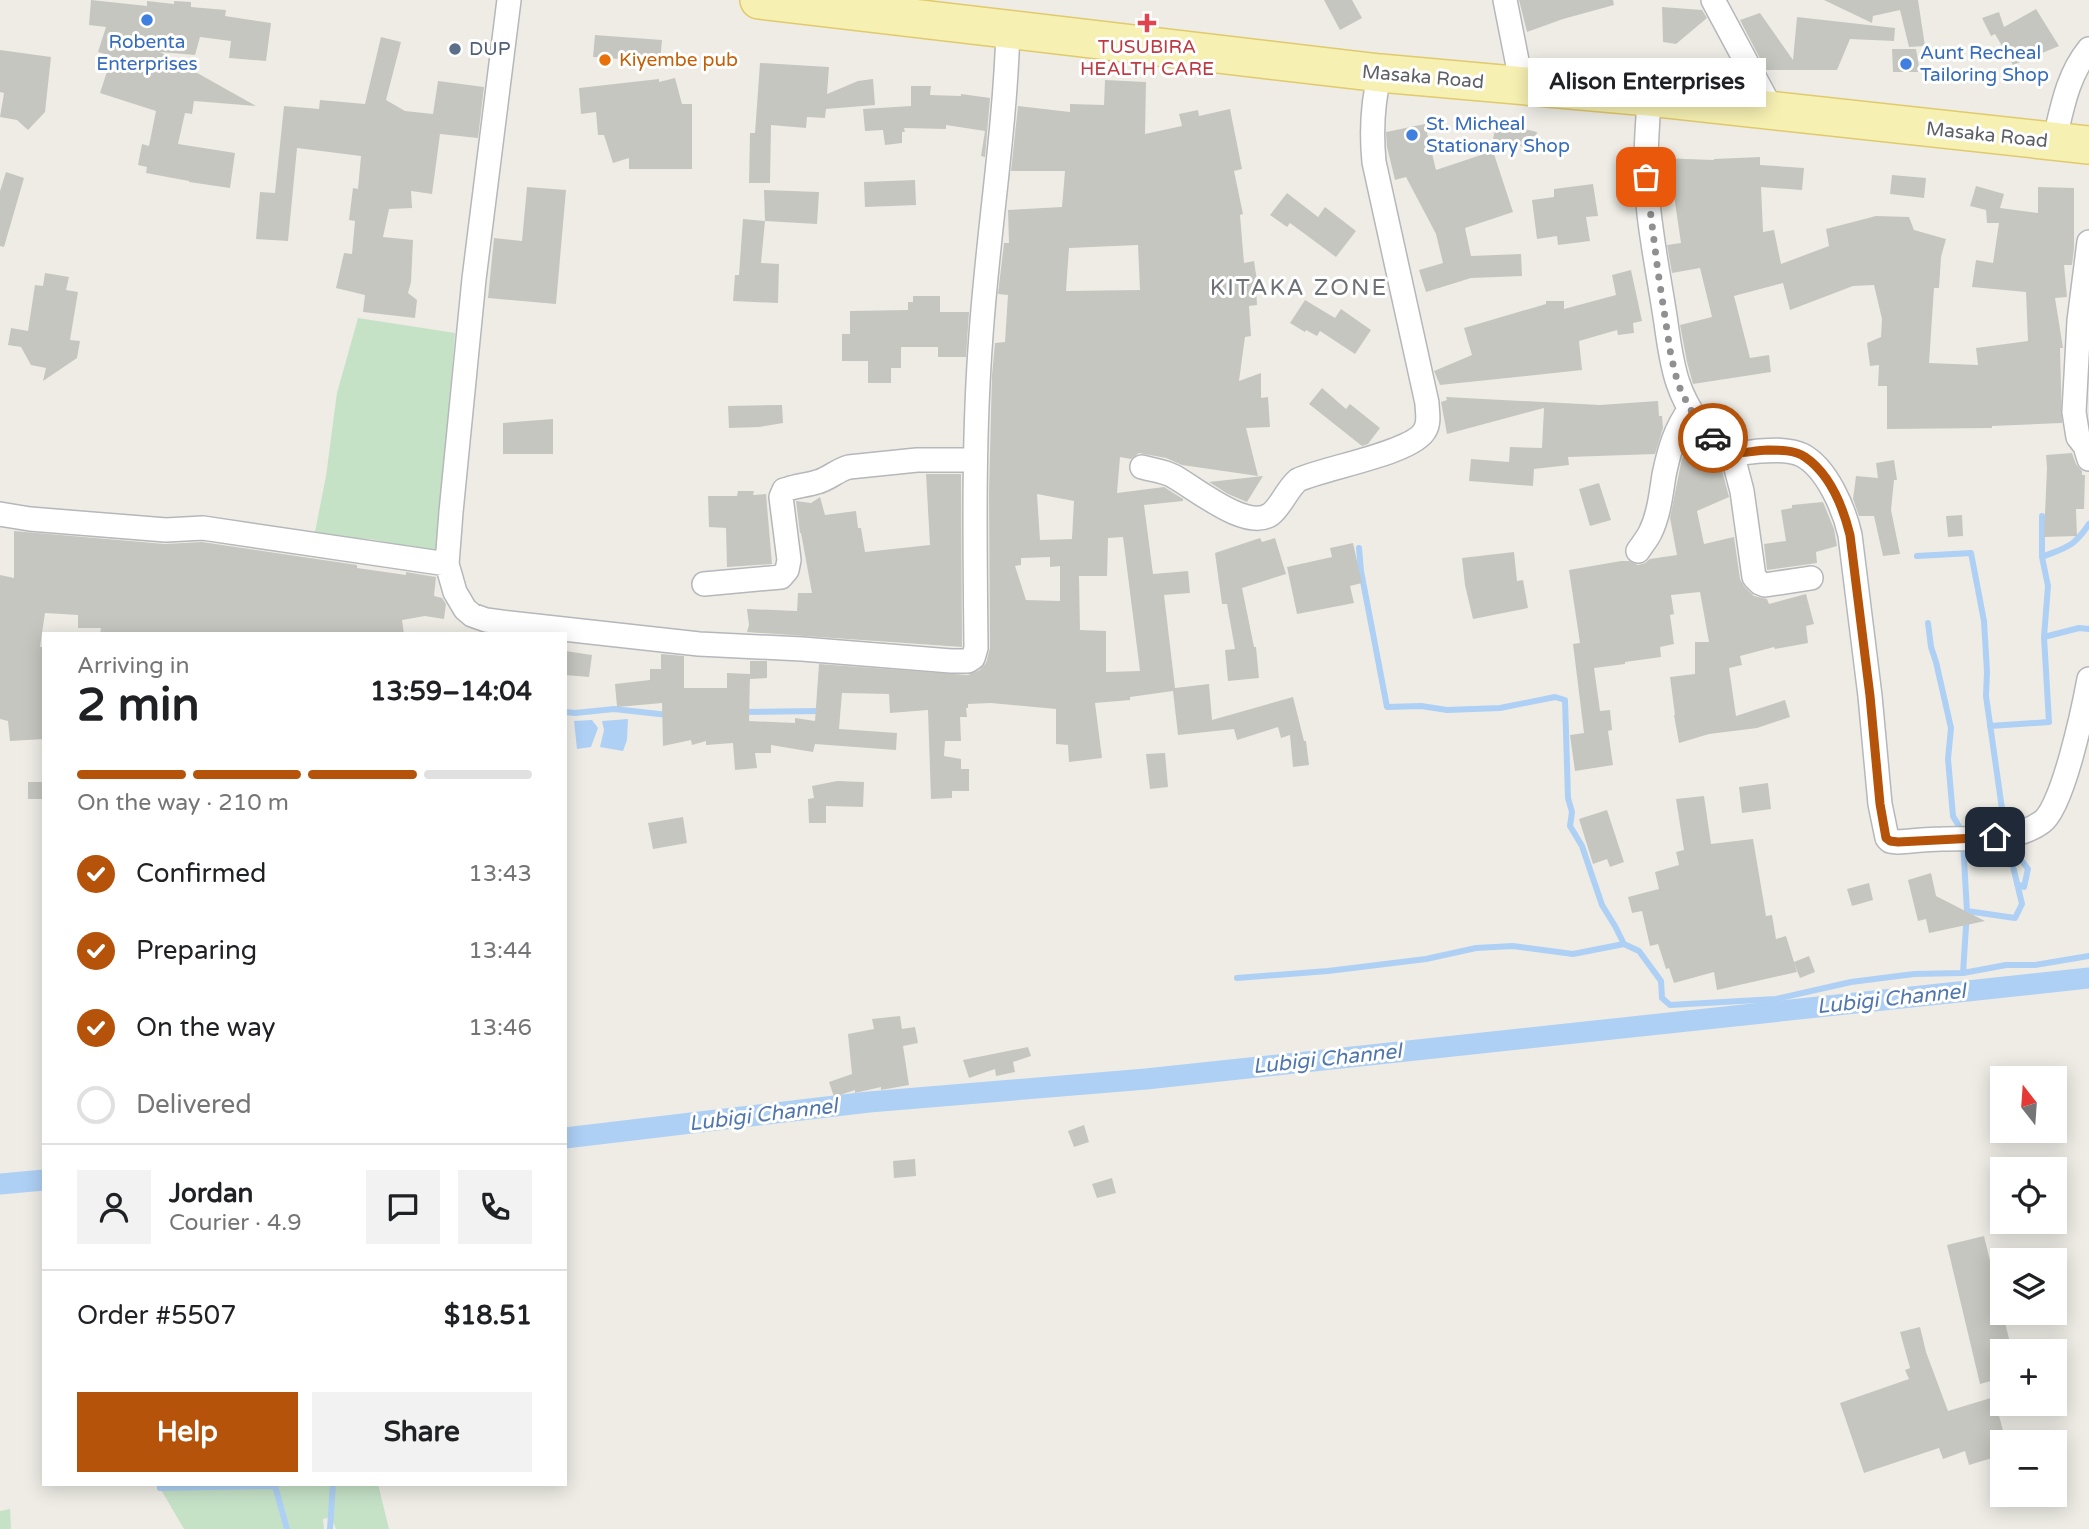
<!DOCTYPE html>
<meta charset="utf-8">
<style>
:root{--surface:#fff;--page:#f2f2f2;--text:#202124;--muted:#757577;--line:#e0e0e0;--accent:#b45309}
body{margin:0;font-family:"Varela Round",sans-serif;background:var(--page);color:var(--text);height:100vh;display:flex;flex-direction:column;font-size:26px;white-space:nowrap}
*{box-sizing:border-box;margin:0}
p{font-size:23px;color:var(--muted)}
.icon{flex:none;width:38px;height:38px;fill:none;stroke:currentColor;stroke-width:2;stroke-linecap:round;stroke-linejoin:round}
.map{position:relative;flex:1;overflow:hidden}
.panel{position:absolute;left:42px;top:632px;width:525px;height:854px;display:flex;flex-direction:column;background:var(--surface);border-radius:0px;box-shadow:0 4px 18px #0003}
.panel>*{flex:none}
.needle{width:46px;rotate:343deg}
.buttons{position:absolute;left:1990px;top:1066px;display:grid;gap:14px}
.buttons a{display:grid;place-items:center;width:77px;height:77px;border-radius:0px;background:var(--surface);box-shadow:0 4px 18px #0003;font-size:35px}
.pin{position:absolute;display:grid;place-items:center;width:60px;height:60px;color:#fff;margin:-30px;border-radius:14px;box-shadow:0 4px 10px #0006}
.courier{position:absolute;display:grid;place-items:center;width:70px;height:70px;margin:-35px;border:5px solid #b45309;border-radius:50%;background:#fff;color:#222;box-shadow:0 2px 9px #0007}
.bubble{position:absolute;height:49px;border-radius:0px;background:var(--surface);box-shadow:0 4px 18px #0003;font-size:23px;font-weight:700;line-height:49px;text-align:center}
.headline em{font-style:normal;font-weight:700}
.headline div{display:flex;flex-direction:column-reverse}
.headline{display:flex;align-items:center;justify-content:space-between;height:119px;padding:0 35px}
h1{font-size:46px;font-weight:700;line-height:52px}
.bar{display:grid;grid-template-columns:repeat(4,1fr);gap:10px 7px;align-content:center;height:84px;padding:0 35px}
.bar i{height:9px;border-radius:5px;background:var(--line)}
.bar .on{background:var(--accent)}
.bar p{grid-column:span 4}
.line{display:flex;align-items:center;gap:18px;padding:0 35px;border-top:2px solid var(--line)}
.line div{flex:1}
.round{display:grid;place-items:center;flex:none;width:74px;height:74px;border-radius:0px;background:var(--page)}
ol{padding:0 35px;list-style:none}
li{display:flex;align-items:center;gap:21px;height:77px}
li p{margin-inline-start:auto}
li .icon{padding:7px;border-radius:50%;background:var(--accent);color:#fff;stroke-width:4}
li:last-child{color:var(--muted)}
li i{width:38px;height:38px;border:4px solid var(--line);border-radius:50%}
.primary-button{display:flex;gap:14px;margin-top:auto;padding:14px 35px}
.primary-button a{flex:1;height:80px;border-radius:0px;background:var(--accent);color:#fff;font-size:28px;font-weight:700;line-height:80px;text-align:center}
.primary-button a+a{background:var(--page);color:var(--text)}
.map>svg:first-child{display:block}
.green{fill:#c5e2c7}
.water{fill:#aed0f5}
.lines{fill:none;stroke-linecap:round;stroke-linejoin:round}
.stream{stroke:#aed0f5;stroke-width:6}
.canal{stroke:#aed0f5;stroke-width:21}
.building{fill:#c6c6c0;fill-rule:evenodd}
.minor-casing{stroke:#b5b7ba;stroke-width:26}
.primary-casing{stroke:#e1ca6b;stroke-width:40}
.minor{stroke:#fff;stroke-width:23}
.primary{stroke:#f6f0b2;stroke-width:37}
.done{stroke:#909091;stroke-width:7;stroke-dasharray:0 12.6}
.route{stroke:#b45309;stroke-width:9}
.shop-dot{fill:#3f7fe0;stroke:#fff;stroke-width:2.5}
.health-dot{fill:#e0444e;stroke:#fff;stroke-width:2.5}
.service-dot{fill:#5c6f8a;stroke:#fff;stroke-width:2.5}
.food-dot{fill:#e8710a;stroke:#fff;stroke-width:2.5}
.labels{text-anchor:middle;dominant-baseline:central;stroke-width:6;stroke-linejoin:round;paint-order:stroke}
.shop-label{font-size:19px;fill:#366cbe;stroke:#fff;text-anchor:start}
.health-label{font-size:19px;fill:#be3a42;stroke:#fff}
.service-label{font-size:19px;fill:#4e5e75;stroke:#fff;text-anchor:start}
.food-label{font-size:19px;fill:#c56008;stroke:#fff;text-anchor:start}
.street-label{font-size:19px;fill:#5d5f64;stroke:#fff}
.water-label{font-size:21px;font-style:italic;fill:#5076ae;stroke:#fff}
.quarter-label{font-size:23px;letter-spacing:2px;fill:#6e7176;stroke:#fff}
</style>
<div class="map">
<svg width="2089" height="1529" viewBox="0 0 2089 1529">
<rect width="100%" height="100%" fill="#eeece5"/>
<!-- green -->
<path class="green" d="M358 318 455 333 437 552 370 539 314 537 326 476 337 393Z
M276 1484H378L389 1529H336L331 1517 323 1519 324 1529H184L160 1488 275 1486Z
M10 1509 11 1529H0V1511Z"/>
<!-- water -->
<path class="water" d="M628 719 627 740 623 751 600 747 604 730 602 721Z
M592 720 598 728 591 747 577 749 574 721Z"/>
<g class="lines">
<!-- stream -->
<path class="stream" d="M1359 548 1361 571 1387 707 1421 706 1447 710 1500 708 1555 697 1565 700 1568 798 1572 812 1570 826 1582 846 1602 905 1615 926 1624 944
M1917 556 1971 553 1984 621 1987 672 1986 696 2005 830
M2042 557C2067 547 2074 547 2089 524
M1928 623 1931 647 1936 662 1951 728 1948 759 1953 816 1962 832
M2044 637 2079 628 2089 629
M565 712 575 713 614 709 668 715
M741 712 819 711
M1990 726 2049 722 2044 637 2048 586 2042 557V516
M2010 854 2022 861 2028 869 2024 887 2017 884
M1967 911 2015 918 2022 904 2007 841
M1963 973 1967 911 1963 843
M1237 978 1328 971 1426 959 1476 948 1513 946 1573 954 1624 944 1639 951 1661 981 1662 998 1670 1005 1776 999 1851 982 1914 974 1963 973 2006 965H2035L2089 956
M160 1484V1488L275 1486 276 1484
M275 1486 287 1529
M330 1529 333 1484"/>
<!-- canal -->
<path class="canal" d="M565 1138 869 1102 1146 1079 2089 978
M0 1184 44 1180"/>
</g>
<!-- building -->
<path class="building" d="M91 0 147 6V1L174 4V1L191 2V7L226 10 225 16 271 23 266 61 229 58 231 41 200 37 195 55 160 52 256 106 194 101 192 114 185 113 178 144 235 153 230 188 189 182V181L146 173 147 167 138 165 142 144 149 146 156 111 100 93 112 56 98 52 106 27 89 25Z
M1324 0H1352L1362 18 1340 30Z
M1519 0H1613L1614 5 1563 19 1527 32Z
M1824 0H1918L1925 46 1909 47 1900 10 1873 16 1872 23Z
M1662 7 1702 10 1707 18 1676 44 1663 42Z
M2036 9 2059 46 2013 65 1995 34 1991 36 1982 18 1999 12 2004 27Z
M1760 13 1793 60 1797 17 1895 28 1894 41 1850 39 1837 70H1766L1740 20Z
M595 35 662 40 660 62 593 57Z
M381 37 401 42 386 100 405 111 433 114 438 81 484 87 478 138 440 134 432 194 411 191 412 208 389 209 383 237 413 240 411 282 408 293 417 300 415 318 363 312 365 295 336 288 344 253 352 254 355 221 349 220 353 188 358 189 361 156 297 148 288 241 256 239 260 192 275 193 284 106 319 109 320 100 365 104Z
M1892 49H1916L1920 72H1893Z
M0 50 51 57 45 112 28 130 17 120 0 117 4 93 0 92Z
M760 63 829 67 827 94 858 81 873 79 875 105 826 109 825 118 807 117 806 128 771 125 770 183H749L750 133H755Z
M675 78 682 104H692V169H629V158L613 163 604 135H598L596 112 581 114 579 88 659 79V82Z
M1105 80 1146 82 1145 134 1182 126 1179 114 1198 110 1199 116 1230 109 1242 169 1234 171 1243 214 1240 215 1244 263 1254 261 1258 287H1256L1257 305 1249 306 1251 336 1245 337 1239 381 1261 373V398L1268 397 1270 427 1246 428 1258 476 1182 465 1166 458 1139 453 1131 459 1120 457 1117 493 1164 487 1183 499V501L1144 505 1153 574 1188 571 1190 593 1164 595 1175 688 1209 684 1212 720 1293 697 1304 741H1306L1309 765 1293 767 1290 735 1281 738 1278 727 1237 740 1234 729 1178 735 1173 691 1130 697V700L1095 703 1102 758 1069 762 1068 745 1056 744V709L991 703 968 704V708H966L967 717H960L961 741H945L944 756 961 759V769H969V791H952V798L931 799 928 710 890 713 889 694 842 693 839 729 897 733 896 750 815 744 813 752 771 745V753H755L757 768 735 770 733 743 706 745V741L692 745 691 740 663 746 662 703 617 707 615 684 650 680V669H661V654L684 656V688H727V673L750 674 749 721 795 723V718L815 721 819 664 968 675 980 670 986 663 990 648 989 492 992 375 995 343 1005 342 1008 295 998 294 1004 243H1009L1008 210 1062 207 1065 171H1011L1018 106 1070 112V104L1104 105ZM1138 245 1140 290 1066 291 1069 248ZM1037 494 1074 501 1072 539 1040 540ZM1123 537 1140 671 1106 672V631L1080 630 1079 576H1107L1108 538ZM1050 557V567L1060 566V601L1026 600 1015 566 1021 565V558Z
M911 86H931L930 95 961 96V94L990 98 985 157 981 156 985 131 946 125V129L904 128 905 132H902V143L885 145 883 130 865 131 863 109 911 106Z
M1497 122 1537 132 1532 149 1493 139Z
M1425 124 1436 170 1493 151 1513 212 1465 228 1471 256 1521 254 1522 276 1471 278 1426 292 1419 270 1443 263 1436 234 1406 177 1395 180 1387 147 1386 132Z
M1760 157V165L1804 168 1802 190 1761 187 1763 232 1774 230 1781 264 1829 246 1826 229 1876 216 1909 217 1914 230 1946 239 1941 257 1939 288H1934L1929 363 1978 365 1976 348 2028 341 2026 292 1972 287 1976 260 1993 263 1999 223H1987L1986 210 1970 206 1976 186 2004 194 2000 208 2038 213V187L2074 188V249L2072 265H2064L2067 297 2055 298 2063 348H2060L2062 423 1992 426V428L1887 429V386H1878L1879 365 1870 366 1867 343 1881 337 1882 319 1874 285 1853 286 1790 310 1783 283 1734 296 1750 358 1769 355 1771 372 1693 384 1687 362 1680 325 1712 317 1700 268 1672 273 1667 245 1681 243 1673 189H1661L1660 158 1714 160V159Z
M6 172 24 178 4 247 0 246V191Z
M1892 175 1926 178 1924 198 1890 194Z
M915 180 916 205 865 207 864 182Z
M1593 184 1598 216 1586 217 1590 241 1558 245 1557 236 1537 239 1532 200 1554 197V189Z
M527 187 566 190 556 304 488 298 494 238 522 241Z
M764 190 819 192 817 224 765 221Z
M1287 193 1318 217 1325 207 1356 231 1336 257 1290 223 1287 227 1270 215Z
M743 219 765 221 761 263 779 264 778 303 733 301 735 275H739Z
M1631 270 1642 321 1633 323 1634 333 1618 335 1617 330 1579 341 1582 370 1440 385 1434 371 1472 355 1464 328 1546 304V301H1564V309L1616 295 1612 275Z
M45 273 69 277 66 290 78 292 70 340 80 341 77 358 43 381 46 368 31 365 21 347 8 345 11 328 28 331 35 285 43 286Z
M913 296H940V312H969L966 357H938V347H901V368H891V383H868V361H842V334H850V311L908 310V302H913Z
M1305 300 1335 318 1341 309 1371 330 1355 354 1320 331 1317 336 1306 330 1305 332 1290 323Z
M1322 388 1346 409 1350 404 1380 428 1368 444 1362 446 1309 404Z
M1446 397 1600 405 1658 401 1659 416H1662L1663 428 1655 454 1568 457 1569 465 1534 469 1533 486 1469 481 1471 459 1509 462 1510 447 1542 448 1544 408 1447 434 1441 402 1447 400Z
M782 405 783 423 759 427 729 428 728 406Z
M553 419V454H503V423Z
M1693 439 1707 453 1720 463 1729 497 1697 511 1704 544 1734 537 1740 579 1744 586 1754 596 1767 599 1769 604 1806 594 1814 624 1806 626 1808 643 1775 649 1774 647 1740 656 1742 665 1729 668 1736 716 1785 700 1790 717 1757 728 1709 734 1679 743 1674 715H1675L1670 677 1695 674V642H1709L1700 592 1671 595 1674 614 1670 615 1674 644 1660 647 1661 657 1625 662V664L1594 668 1600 711 1610 710 1612 730 1608 731 1613 765 1575 771 1570 735 1584 733 1573 644 1580 643 1569 570 1621 561H1629L1638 565 1645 563 1650 559 1677 555 1670 518 1682 458 1692 455 1689 442Z
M2072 453 2076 464 2082 471V475H2085L2084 509H2076L2077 536 2044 537 2047 468 2046 455Z
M1894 460 1897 480H1894L1891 510 1900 554 1883 556 1874 516H1859L1853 499 1856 476 1878 478 1876 463Z
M926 474H961L962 647 747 632 749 625 747 609 797 611 798 593H812L801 533H800L796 501 811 503 820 497 825 515 856 511 858 528H861L865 552 930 545Z
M1263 476 1247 502 1228 494 1209 482Z
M1599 483 1611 520 1590 526 1579 489Z
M738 491H754L753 495 766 494 772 564 727 567 726 528 709 527 708 496H737Z
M1823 502 1834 529 1837 546 1816 552 1817 563 1767 570 1764 544 1786 541 1781 510 1792 508V505Z
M1962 515 1963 536 1948 537 1946 516Z
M14 531 165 544 202 542 357 565V568L406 575V572L436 577 434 596 442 598 446 604 444 619 425 616 402 620 404 634H100L101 628H78V615L45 613 40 647H44V739L10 741 8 721 0 719V575L14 578Z
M1260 538 1262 542 1275 538 1286 574 1242 588 1254 647H1256L1259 678 1228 681 1225 650 1235 649 1227 604H1222L1215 553Z
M1353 543 1362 583 1350 586 1354 603 1297 614 1287 567 1332 557 1330 548Z
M1514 552 1517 581 1523 580 1528 608 1473 619 1465 585 1462 558Z
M565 651 592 655 589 677 565 675Z
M750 661H767V678L750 679Z
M1165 753 1168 787 1150 789 1146 754Z
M837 781 864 782 863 807 826 806V823H809L808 799 814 798 812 786Z
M28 782H43V799H28Z
M1768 783 1771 809 1742 813 1739 787Z
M1704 796 1711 844 1753 839 1766 916 1772 915 1776 939 1786 936 1794 962 1809 956 1815 972 1800 978 1794 963 1797 972 1717 990 1714 972 1674 983 1669 968 1666 969 1658 944 1650 946 1642 911 1632 913 1628 897 1659 889 1655 872 1679 865 1676 852 1684 850 1676 799Z
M1607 810 1624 862 1610 867 1607 859 1593 864 1579 819Z
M683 817 687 843 653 849 648 823Z
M1931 873 1936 896 1985 921 1929 933 1926 919 1918 921 1908 880Z
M1869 883 1873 900 1852 906 1847 889Z
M900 1016 902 1029 915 1027 918 1043 903 1046 909 1085 881 1090V1087L855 1093V1090L834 1097 829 1082 852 1074 848 1034 874 1029 872 1019Z
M1028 1047 1031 1056 1013 1062 1015 1072 996 1076 995 1069 969 1078 963 1060Z
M1084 1125 1089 1142 1074 1147 1068 1131Z
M915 1159 916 1176 894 1178 893 1161Z
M1112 1178 1116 1193 1097 1198 1092 1184Z
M1984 1236 2012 1351H2002V1378L1980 1384 1947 1245Z
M1920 1327 1926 1352 1948 1411 1994 1397 2006 1442H2002V1455L1969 1465 1965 1451 1943 1459 1939 1448 1864 1473 1840 1403 1909 1379 1905 1370 1910 1368 1900 1332Z"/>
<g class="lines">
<!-- minor casing -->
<g class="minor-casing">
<path id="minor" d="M509 0 474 279 451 512 447 564 455 592 465 609 472 615 486 620 509 623 699 644 802 649 951 661H968L973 658 976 648C975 544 973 440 981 335 988 233 1005 132 1008 30
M1505 0 1522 86
M1713 0 1772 110
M1649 97C1648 124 1645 151 1646 178 1648 222 1657 266 1664 310 1668 334 1670 360 1678 383 1686 407 1704 434 1723 449 1734 456 1748 452 1760 451 1773 450 1789 449 1802 455 1827 468 1844 509 1850 535L1870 696 1880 804 1887 838 1890 841 1898 842C1913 841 1927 839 1942 839 1974 838 2015 842 2042 822 2063 808 2084 706 2089 679
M2054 142C2062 109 2067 76 2089 49
M2089 242 2079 321 2074 412 2078 437 2085 446 2089 459
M1732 453 1742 491 1754 577 1760 583 1765 585 1811 578
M1142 467C1152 470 1164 471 1173 476 1194 487 1247 532 1271 514 1282 505 1287 489 1298 480 1323 468 1414 453 1425 430 1430 422 1427 411 1427 403L1374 162C1371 131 1372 104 1380 73
M0 514 30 519 166 530 203 528 447 564
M1638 551C1642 545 1647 539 1650 533 1659 515 1661 494 1664 475 1669 451 1675 429 1690 409
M704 584 781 577 787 570 789 560 781 497 784 490 788 489C797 486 807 485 817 482 829 479 837 470 849 467L917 460H975"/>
</g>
<!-- primary casing -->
<g class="primary-casing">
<path id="primary" d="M759 0 1380 73 1649 97 2089 145"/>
</g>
<!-- minor -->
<use href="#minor" class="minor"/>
<!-- primary -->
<use href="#primary" class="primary"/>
</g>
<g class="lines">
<!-- done -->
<path class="done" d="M1646 177 1658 272 1671 356 1678 384 1690 409 1713 438"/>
<!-- route -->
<path class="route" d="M1713 438C1735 460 1741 451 1768 450 1779 450 1795 450 1805 457 1830 474 1843 507 1850 535L1870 696 1880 804 1886 838 1890 841 1898 842 1995 837"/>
</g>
<!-- markers -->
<g class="shop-dot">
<circle cx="147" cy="20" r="7"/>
<circle cx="1906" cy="64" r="7"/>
<circle cx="1412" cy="135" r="7"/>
</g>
<path class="health-dot" d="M1143.5 12.5h7v7h7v7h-7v7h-7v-7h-7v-7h7z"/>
<circle class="service-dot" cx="455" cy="49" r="7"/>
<circle class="food-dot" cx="605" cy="60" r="7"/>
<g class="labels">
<!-- shop labels -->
<g class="shop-label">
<text x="147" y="42" text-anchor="middle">Robenta<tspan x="147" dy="22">Enterprises</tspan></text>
<text x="1920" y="53">Aunt Recheal<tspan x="1920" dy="22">Tailoring Shop</tspan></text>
<text x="1426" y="124">St. Micheal<tspan x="1426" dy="22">Stationary Shop</tspan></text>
</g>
<!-- health labels -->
<g class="health-label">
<text x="1147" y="47">TUSUBIRA<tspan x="1147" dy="22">HEALTH CARE</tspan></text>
</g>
<!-- service labels -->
<g class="service-label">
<text x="469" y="49">DUP</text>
</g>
<!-- food labels -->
<g class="food-label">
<text x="619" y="60">Kiyembe pub</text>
</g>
<!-- street labels -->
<g class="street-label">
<text transform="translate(1423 77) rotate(5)">Masaka Road</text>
<text transform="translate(1987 135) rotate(6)">Masaka Road</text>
</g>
<!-- water labels -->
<g class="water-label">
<text transform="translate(1891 999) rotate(-6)">Lubigi Channel</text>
<text transform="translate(1327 1059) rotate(-6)">Lubigi Channel</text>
<text transform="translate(763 1115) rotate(-7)">Lubigi Channel</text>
</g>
<!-- quarter labels -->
<g class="quarter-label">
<text x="1299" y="288">KITAKA ZONE</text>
</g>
</g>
</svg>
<div class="buttons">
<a><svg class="needle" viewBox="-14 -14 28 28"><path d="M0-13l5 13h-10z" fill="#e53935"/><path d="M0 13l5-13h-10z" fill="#757577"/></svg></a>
<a><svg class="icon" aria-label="locate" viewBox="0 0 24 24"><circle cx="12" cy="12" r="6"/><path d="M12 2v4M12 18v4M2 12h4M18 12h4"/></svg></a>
<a><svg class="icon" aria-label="layers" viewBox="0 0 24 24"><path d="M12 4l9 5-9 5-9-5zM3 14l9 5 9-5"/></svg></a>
<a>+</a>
<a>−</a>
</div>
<div class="pin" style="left:1646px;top:177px;background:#ea580c"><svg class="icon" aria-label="bag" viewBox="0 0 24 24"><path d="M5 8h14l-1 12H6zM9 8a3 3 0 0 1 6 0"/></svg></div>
<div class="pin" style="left:1995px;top:837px;background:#1f2937"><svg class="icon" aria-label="home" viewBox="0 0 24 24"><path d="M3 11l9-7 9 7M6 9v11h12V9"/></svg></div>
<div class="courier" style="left:1713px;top:438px"><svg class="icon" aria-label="car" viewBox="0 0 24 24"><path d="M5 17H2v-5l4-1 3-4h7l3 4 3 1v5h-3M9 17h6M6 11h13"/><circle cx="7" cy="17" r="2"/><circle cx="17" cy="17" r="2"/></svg></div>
<div class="bubble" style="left:1528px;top:58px;width:238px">Alison Enterprises</div>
<section class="panel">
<div class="headline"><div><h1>2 min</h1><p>Arriving in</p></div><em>13:59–14:04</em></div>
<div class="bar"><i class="on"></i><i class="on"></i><i class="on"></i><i></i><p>On the way · 210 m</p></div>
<ol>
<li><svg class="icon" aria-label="check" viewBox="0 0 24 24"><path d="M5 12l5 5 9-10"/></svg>Confirmed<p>13:43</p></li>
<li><svg class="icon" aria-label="check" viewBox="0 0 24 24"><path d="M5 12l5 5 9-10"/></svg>Preparing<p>13:44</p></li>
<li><svg class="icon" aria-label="check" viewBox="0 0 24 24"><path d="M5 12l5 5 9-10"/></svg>On the way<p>13:46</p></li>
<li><i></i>Delivered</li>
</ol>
<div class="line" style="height:126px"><a class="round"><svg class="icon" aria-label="person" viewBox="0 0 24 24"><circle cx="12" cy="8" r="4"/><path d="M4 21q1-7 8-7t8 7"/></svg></a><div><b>Jordan</b><p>Courier · 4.9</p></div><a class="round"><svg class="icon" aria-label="chat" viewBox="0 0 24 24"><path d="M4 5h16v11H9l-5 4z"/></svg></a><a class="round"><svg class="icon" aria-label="phone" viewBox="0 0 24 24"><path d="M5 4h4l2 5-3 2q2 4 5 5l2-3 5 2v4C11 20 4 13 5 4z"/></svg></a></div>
<div class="line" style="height:91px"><div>Order #5507</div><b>$18.51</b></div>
<div class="primary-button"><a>Help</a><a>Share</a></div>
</section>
</div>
